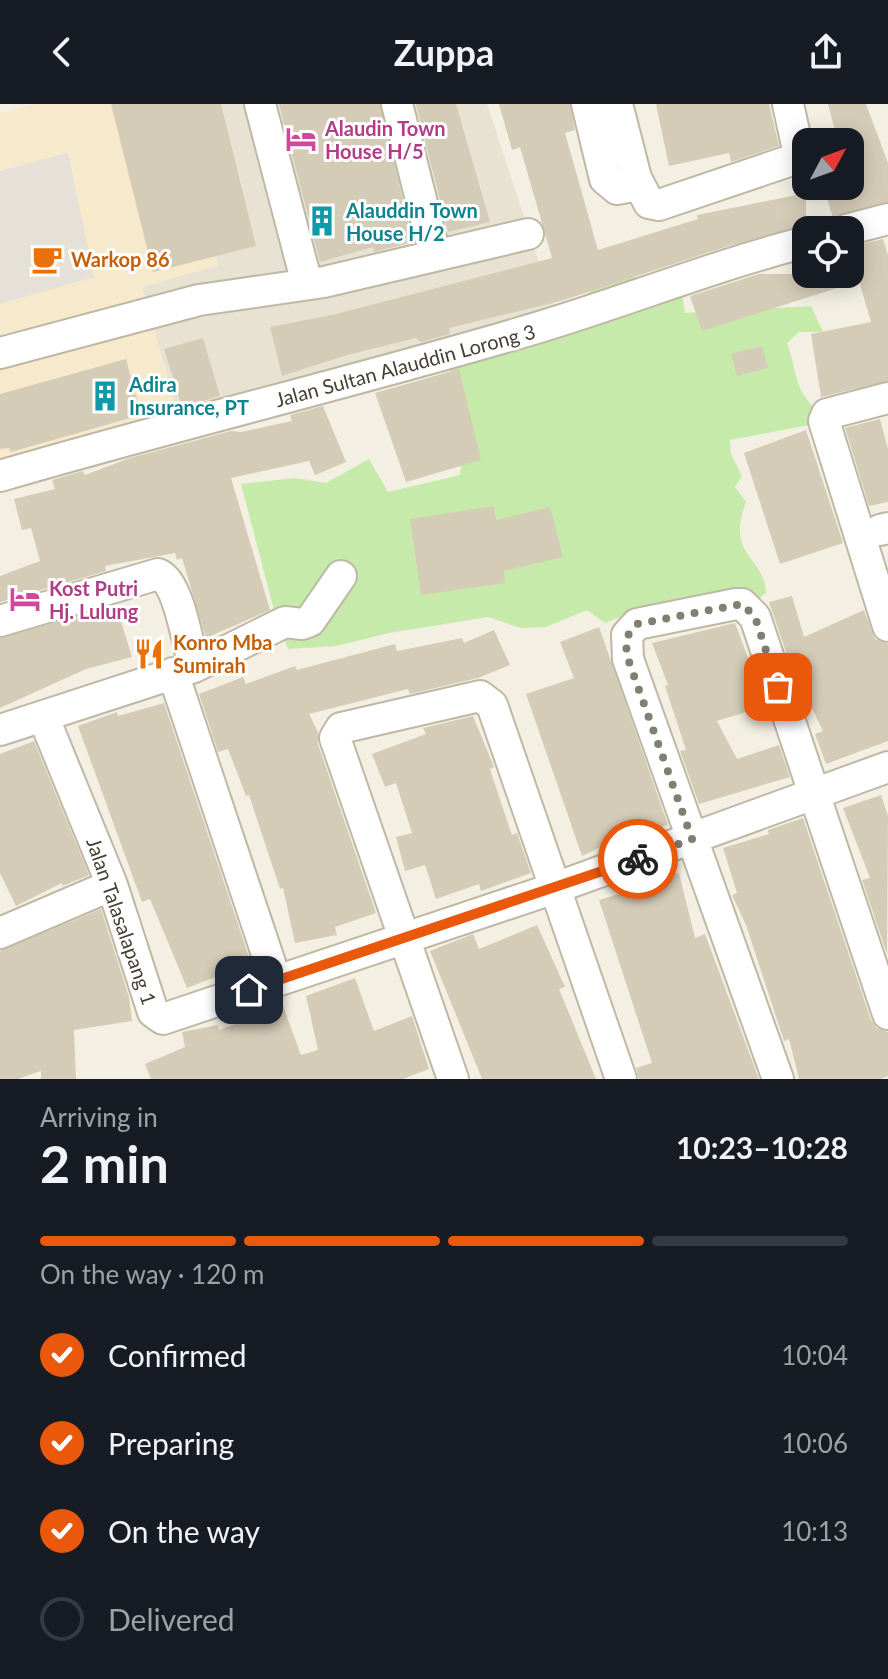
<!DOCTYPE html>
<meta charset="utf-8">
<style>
:root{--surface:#171b24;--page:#20242c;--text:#f1f3f6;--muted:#9ea1a6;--line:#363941;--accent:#ea580c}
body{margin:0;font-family:Lato,sans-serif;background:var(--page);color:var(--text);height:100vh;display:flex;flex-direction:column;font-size:30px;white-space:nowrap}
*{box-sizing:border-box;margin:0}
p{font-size:26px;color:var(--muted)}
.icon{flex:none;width:44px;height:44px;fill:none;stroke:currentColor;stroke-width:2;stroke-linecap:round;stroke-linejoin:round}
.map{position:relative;height:975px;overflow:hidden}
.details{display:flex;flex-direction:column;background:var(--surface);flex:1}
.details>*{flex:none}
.needle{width:52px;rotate:49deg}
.controls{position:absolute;left:792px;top:24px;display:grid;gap:16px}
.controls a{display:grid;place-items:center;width:72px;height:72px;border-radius:16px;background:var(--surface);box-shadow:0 4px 20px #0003;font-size:40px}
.pin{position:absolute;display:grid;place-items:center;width:68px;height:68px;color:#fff;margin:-34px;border-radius:16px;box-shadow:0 4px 12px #0006}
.courier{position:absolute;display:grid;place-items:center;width:80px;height:80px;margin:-40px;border:6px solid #ea580c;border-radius:50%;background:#fff;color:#222;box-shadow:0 2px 10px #0007}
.overview em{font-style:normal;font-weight:700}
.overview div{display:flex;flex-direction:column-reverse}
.overview{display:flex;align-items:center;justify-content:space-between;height:136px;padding:0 40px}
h1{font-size:52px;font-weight:700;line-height:60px}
.bar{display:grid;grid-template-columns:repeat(4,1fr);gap:12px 8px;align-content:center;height:96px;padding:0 40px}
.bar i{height:10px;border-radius:6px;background:var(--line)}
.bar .selected{background:var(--accent)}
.bar p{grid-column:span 4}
ol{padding:0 40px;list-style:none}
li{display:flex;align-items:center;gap:24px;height:88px}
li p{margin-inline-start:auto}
li .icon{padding:8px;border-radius:50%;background:var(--accent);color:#fff;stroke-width:4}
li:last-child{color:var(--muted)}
li i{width:44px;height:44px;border:4px solid var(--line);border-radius:50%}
header{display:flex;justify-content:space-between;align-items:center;height:104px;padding:0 40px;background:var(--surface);font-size:36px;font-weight:700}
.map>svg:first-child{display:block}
.residential{fill:#e7e2d1}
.commercial{fill:#f7e9cc}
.industrial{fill:#e5e0d8}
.green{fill:#c6eaa9}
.building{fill:#d5ccb8}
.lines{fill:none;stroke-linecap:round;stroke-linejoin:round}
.minor-casing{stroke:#bfb8a5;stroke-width:34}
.minor{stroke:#fff;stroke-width:30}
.done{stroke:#827e71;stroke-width:8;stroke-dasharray:0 14.4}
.route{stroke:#ea580c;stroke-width:10}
.labels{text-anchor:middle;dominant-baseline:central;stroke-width:6;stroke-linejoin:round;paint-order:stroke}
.hotel-label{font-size:20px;font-weight:bold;fill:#b23c85;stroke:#fff;text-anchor:start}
.culture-label{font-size:20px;font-weight:bold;fill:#0d838f;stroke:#fff;text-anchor:start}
.food-label{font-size:20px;font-weight:bold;fill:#c56008;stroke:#fff;text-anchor:start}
.street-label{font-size:20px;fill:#454033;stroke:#fff}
</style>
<header><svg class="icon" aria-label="back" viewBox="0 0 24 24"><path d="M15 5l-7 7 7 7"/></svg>Zuppa<svg class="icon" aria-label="share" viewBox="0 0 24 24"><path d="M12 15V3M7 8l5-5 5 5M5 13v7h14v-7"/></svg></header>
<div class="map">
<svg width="888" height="975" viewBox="0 0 888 975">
<rect width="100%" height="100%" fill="#f3f0e3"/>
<!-- residential -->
<path class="residential" d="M180 0H487L557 213 180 317 142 183 218 161Z"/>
<!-- commercial -->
<path class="commercial" d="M33 0H180L218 161 142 183 180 317 0 368V9Z"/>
<!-- industrial -->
<path class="industrial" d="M68 49 94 173 0 200V67Z"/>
<!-- green -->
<path class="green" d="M631 173 680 176 685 209 811 202 823 228H799L787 239C798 269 792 281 816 306L815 320 730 336 731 350 742 372 735 383 746 398C725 453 764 451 766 489L753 499 631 509 605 519 587 506 546 523 521 524 488 513 389 529 336 542 288 545 275 510 241 380 295 374 326 379 369 355 388 388 460 371 464 325 444 245 490 223 559 205 597 184Z"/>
<!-- building -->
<path class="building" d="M111 0H221L256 142 153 168Z
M279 0H380L413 138 374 148 373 143 320 158Z
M416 0H456L490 118 448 128Z
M499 0H570L575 26 565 29 598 146 698 115 697 111 806 89V121L728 142 561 197 449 224 450 230 421 238 416 234 347 251 282 272 270 223 336 210 552 154 520 43 512 46Z
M656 0H769L779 42 731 58 729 49 669 62Z
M828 0H866L888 59V98L833 114 823 82H850V38H838Z
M883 135 888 151V277L821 293 811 230 871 218 859 177 702 227 690 192 759 170H850V143Z
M203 234 220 292 182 303 164 245Z
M762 242 768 264 737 272 731 250Z
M126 255 141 311 11 348 9 344 0 345V290Z
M459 265 481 356 406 378 375 289Z
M323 302 346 358 315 371 309 357 231 374 270 506 206 534 182 454 177 456 175 449 105 462 106 467 0 498V472L40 457 31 424 22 426 14 395 55 385 52 376 83 367 85 371 130 354 231 327 241 328 292 317 290 311Z
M880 315 888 345V398L869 402 845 324Z
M806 326 843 439 780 460 744 349Z
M494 402 496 416 550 403 563 453 504 467 505 479 421 491 410 415Z
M792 492 804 533 864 506 875 535 888 540V637L826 660 815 630 823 627 787 551 769 498Z
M116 501 132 553 86 565 0 604V534Z
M735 519 766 602 717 617 737 655 779 641 790 673 699 700 680 647 686 646 665 582 668 581 652 539Z
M599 523 668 721 618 735 582 752 526 590 574 574 560 538Z
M494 526 510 561 478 574 410 590 408 585 309 610 318 628V640L376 809 335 823 337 831 295 839 283 784 280 785 249 691 246 692 228 645 218 648 199 590 243 573 246 580 295 562 297 566 395 540 397 547 462 534 464 539Z
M164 599 251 859 187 884 150 795 142 798 78 622 117 608 118 612Z
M473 612 494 663 490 665 512 731 517 729 531 769 481 787 479 780 436 795 425 761 405 767 396 733 412 729 396 679 385 683 372 650 426 630 423 624Z
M34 637 89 771 63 782 62 779 16 802 0 769V650Z
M881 691 888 712 887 850 862 776 870 774 843 704Z
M803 714 871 916 877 924 888 928V972L880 975H799L789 935 784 937 746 821 732 791 737 789 723 744 769 730 768 726Z
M679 769 695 834 705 830 759 975H639L636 964 652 959 599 796 645 782 644 778Z
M101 805 129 893 132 917 74 926 76 975H41V967L18 975H0V847Z
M537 821 565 883 559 885 596 975H482L430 847 473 830 479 845Z
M355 874 374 927 412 912 429 965 403 975H151L145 960 185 943 182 928 218 921 219 926 283 902 301 951 318 946 306 892Z"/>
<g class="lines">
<!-- minor casing -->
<g class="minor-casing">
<path id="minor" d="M260 0 307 180
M397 0 435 151
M587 0 605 75 617 85 639 81
M617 0 636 74 649 99 659 101 792 56 798 46 788 0
M846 126 888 115
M0 249 199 196 324 178 528 130
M888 294 827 310 824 317 888 522
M0 372C171 322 345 280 516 230 614 202 708 163 806 138
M880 426 888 424
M0 517 158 470C179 478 188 541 194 563
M173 569 276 877
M43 612 112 781 153 908 163 915 555 784 888 663
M0 626 194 563 285 518 302 520 310 517 341 472
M0 829 112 781
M453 975 335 634 341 624 480 592 492 601 621 975
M778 975 628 555 627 531 637 520 736 500H742L755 513 888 910"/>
</g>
<!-- minor -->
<use href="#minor" class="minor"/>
</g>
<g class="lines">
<!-- done -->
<path class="done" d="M638 755 692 735 628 555C625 539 625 531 637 520L742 500 755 513 778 583"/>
<!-- route -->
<path class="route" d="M249 886 638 755"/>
</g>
<!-- icons -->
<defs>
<g id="hotel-bare" transform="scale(2.4)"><path d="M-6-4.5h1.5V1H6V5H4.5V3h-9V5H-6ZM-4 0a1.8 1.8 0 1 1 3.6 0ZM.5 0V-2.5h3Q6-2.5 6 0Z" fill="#d1479c" stroke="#fff" stroke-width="2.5" paint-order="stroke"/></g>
<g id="building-bare" transform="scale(2.4)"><path d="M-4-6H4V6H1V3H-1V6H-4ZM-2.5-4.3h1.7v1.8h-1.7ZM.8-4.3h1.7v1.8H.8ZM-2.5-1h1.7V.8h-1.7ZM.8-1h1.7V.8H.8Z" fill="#0f9aa8" stroke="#fff" stroke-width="2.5" paint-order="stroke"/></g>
<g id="cafe-bare" transform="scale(2.4)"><path d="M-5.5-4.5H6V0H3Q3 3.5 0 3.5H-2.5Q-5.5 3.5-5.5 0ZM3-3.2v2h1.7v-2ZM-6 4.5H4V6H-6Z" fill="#e8710a" stroke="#fff" stroke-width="2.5" paint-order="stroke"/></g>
<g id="restaurant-bare" transform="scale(2.4)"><path d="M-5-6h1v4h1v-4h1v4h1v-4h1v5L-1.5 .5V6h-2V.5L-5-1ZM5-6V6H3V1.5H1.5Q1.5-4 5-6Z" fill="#e8710a" stroke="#fff" stroke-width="2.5" paint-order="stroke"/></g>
</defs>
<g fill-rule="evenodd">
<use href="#hotel-bare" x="301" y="35"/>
<use href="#building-bare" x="322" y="117"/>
<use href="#cafe-bare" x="47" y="155"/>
<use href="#building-bare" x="105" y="292"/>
<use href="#hotel-bare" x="25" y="495"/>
<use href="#restaurant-bare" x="149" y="550"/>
</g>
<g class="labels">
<!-- hotel labels -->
<g class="hotel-label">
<text x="325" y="24">Alaudin Town<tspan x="325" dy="23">House H/5</tspan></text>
<text x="49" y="484">Kost Putri<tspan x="49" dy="23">Hj. Lulung</tspan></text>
</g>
<!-- culture labels -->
<g class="culture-label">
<text x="346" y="106">Alauddin Town<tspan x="346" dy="23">House H/2</tspan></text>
<text x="129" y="280">Adira<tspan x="129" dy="23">Insurance, PT</tspan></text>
</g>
<!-- food labels -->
<g class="food-label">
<text x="71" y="155">Warkop 86</text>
<text x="173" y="538">Konro Mba<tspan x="173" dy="23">Sumirah</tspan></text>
</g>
<!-- street labels -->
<g class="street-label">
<text transform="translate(405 261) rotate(-15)">Jalan Sultan Alauddin Lorong 3</text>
<text transform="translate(122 817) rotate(71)">Jalan Talasalapang 1</text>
</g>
</g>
</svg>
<div class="controls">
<a><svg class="needle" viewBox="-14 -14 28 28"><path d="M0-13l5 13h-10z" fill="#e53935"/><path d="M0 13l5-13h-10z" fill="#9ea1a6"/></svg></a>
<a><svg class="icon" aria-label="locate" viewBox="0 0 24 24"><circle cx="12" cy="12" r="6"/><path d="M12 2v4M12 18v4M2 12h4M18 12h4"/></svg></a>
</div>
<div class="pin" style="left:778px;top:583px;background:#ea580c"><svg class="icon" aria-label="bag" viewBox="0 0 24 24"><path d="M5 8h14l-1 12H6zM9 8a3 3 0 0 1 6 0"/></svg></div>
<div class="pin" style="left:249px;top:886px;background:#1f2937"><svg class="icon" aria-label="home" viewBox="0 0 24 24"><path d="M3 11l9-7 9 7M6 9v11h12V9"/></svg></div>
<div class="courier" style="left:638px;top:755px"><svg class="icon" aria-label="bike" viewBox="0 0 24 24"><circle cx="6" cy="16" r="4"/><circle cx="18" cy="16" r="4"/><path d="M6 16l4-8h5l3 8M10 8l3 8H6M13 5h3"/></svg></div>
</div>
<section class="details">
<div class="overview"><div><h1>2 min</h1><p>Arriving in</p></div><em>10:23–10:28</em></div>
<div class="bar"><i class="selected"></i><i class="selected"></i><i class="selected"></i><i></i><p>On the way · 120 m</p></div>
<ol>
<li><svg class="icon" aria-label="check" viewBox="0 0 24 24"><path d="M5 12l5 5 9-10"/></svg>Confirmed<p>10:04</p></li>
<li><svg class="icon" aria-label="check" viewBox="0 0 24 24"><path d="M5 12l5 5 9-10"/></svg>Preparing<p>10:06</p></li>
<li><svg class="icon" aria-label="check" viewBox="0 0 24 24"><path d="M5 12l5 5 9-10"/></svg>On the way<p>10:13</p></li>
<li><i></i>Delivered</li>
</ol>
</section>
